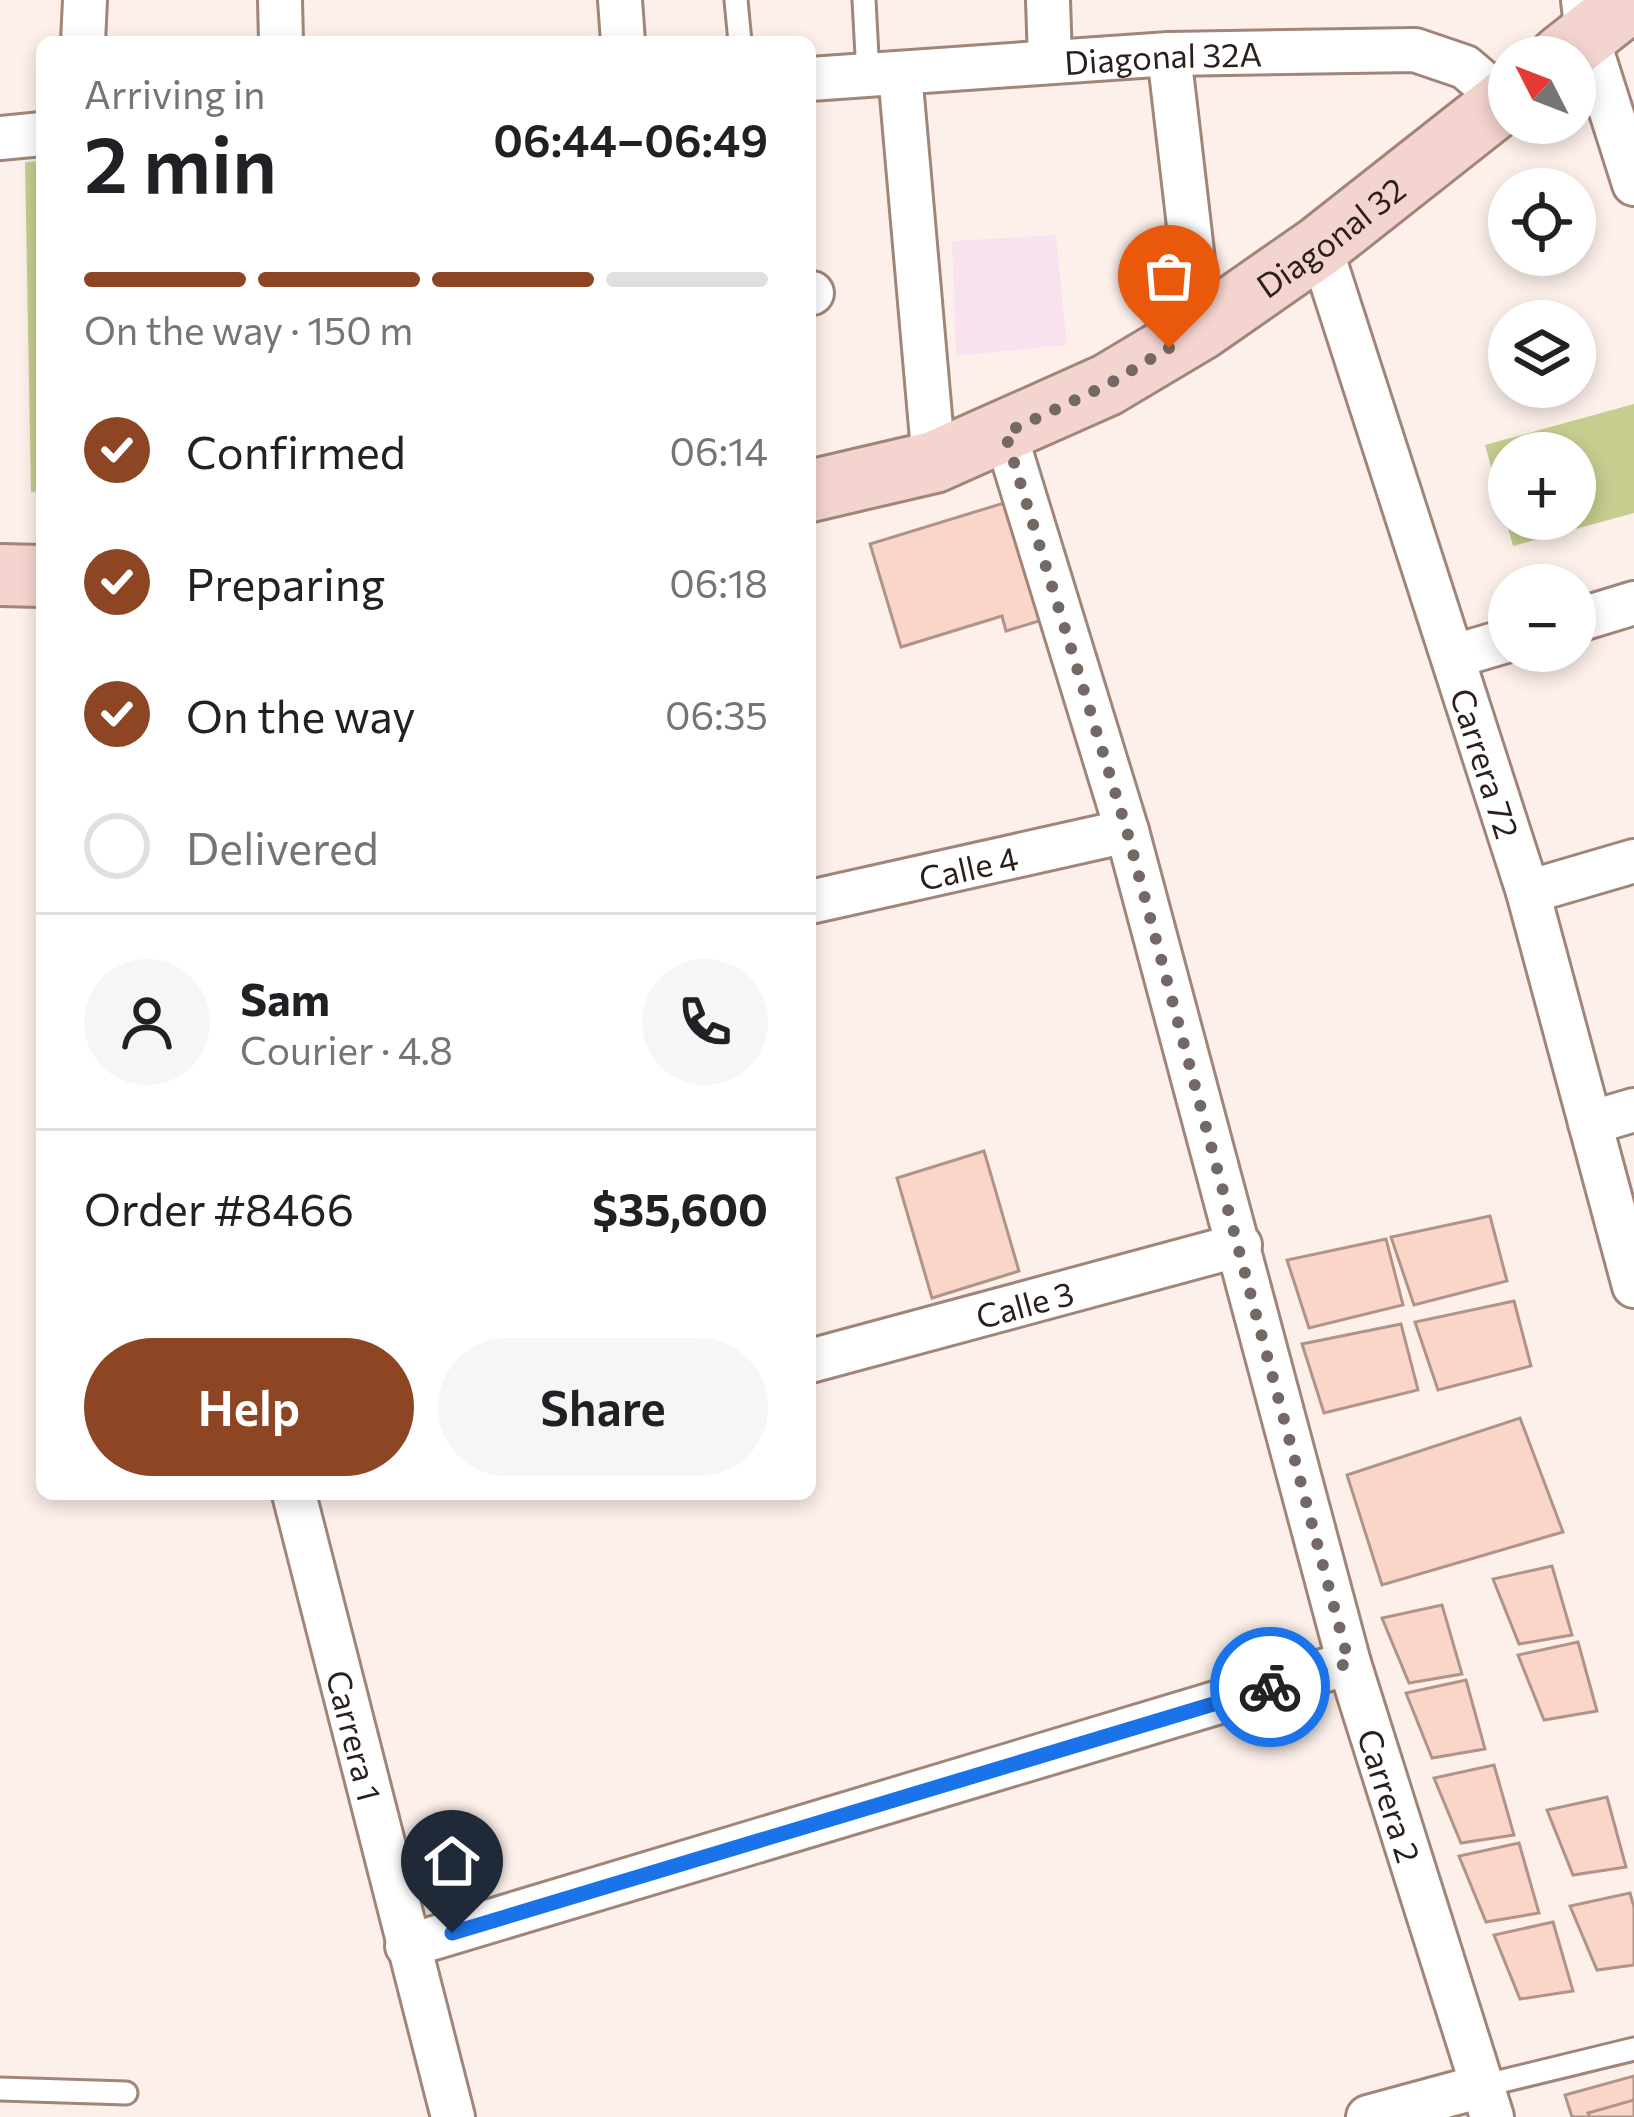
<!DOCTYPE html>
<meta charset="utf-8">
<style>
:root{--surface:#fff;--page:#f6f6f6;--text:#202124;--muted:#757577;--line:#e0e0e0;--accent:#8d4524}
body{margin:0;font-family:Commissioner,sans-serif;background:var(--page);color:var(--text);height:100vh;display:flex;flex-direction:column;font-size:45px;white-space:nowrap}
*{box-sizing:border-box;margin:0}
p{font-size:39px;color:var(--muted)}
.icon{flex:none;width:66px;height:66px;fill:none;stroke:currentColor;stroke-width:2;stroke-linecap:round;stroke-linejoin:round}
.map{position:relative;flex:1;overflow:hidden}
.drawer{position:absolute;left:36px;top:36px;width:780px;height:1464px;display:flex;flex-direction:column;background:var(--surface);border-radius:18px;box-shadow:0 6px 18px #0003}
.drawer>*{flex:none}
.needle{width:78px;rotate:312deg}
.tools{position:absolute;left:1488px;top:36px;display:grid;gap:24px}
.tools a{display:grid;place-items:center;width:108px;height:108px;border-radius:50%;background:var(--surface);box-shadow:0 6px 18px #0003;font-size:60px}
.pin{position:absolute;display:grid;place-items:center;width:102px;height:102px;color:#fff;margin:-123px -51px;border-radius:50% 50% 50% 0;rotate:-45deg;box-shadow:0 0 12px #0007}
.pin .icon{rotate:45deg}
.courier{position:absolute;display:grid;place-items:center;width:120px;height:120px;margin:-60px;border:9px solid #1a73e8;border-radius:50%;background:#fff;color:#222;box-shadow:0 3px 15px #0007}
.overview em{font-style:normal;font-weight:600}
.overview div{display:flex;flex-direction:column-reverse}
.overview{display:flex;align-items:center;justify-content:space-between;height:204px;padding:0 48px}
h1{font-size:78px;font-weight:600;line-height:90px}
.bar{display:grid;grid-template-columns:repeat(4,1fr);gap:18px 12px;align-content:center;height:144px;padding:0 48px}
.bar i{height:15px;border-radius:9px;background:var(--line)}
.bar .active{background:var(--accent)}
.bar p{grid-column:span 4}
.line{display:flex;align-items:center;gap:30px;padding:0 48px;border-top:3px solid var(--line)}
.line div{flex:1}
.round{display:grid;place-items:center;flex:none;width:126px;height:126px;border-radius:63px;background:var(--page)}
ol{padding:0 48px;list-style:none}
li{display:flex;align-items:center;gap:36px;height:132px}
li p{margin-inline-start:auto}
li .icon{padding:12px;border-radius:50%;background:var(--accent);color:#fff;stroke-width:4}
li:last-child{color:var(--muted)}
li i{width:66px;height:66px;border:6px solid var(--line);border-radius:50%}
.cta{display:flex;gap:24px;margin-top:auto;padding:24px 48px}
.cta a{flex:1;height:138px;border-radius:72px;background:var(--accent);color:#fff;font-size:48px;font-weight:600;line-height:138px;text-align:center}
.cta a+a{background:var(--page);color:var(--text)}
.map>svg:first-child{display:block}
.commercial{fill:#f8e2f0}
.green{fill:#c7cc8f;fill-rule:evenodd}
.building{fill:#fad6c8;stroke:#b19387;stroke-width:3}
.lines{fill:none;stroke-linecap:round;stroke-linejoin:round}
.lane-casing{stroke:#a18578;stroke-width:27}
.street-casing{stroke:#a18578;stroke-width:48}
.secondary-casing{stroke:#a18578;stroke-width:66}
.lane{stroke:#fff;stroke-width:21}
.street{stroke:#fff;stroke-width:42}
.secondary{stroke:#f4d4cf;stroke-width:60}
.done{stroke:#746864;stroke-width:12;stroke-dasharray:0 21.6}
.route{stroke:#1a73e8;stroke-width:15}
.labels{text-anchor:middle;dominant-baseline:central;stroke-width:9;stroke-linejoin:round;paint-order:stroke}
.street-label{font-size:33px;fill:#2b1f1b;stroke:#fff}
</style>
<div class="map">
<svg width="1634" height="2117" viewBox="0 0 1634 2117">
<rect width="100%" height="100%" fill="#fdf0eb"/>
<!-- commercial -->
<path class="commercial" d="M1056 235 1067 345 956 356 952 241Z"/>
<!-- green -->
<path class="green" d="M42 161V491L31 492 25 162Z
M1634 404V513L1513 546 1485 445ZM1509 453H1575V519H1509Z"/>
<!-- building -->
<path class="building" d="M1017 499 1052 617 1006 631 1002 616 901 647 870 544Z
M984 1151 1019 1271 932 1298 897 1178Z
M1490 1216 1507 1281 1414 1305 1391 1237Z
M1386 1239 1403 1305 1309 1328 1287 1260Z
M1514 1301 1531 1366 1438 1390 1415 1322Z
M1401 1324 1418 1390 1324 1413 1302 1344Z
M1520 1418 1563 1532 1382 1585 1347 1475Z
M1552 1566 1572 1635 1519 1644 1493 1579Z
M1442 1605 1462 1674 1409 1683 1382 1618Z
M1578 1642 1597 1711 1544 1720 1518 1655Z
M1466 1680 1485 1749 1432 1758 1406 1693Z
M1494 1765 1514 1835 1461 1843 1434 1778Z
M1607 1797 1626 1867 1573 1875 1547 1810Z
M1519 1843 1539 1913 1486 1922 1459 1856Z
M1630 1893 1634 1907V1965L1597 1970 1570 1906Z
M1553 1922 1573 1991 1520 1999 1494 1935Z
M1634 2076V2117H1572L1565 2095Z
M1634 2100V2117H1590L1588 2113Z"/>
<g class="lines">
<!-- lane casing -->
<g class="lane-casing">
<path id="lane" d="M736 0 740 42
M864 0 868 75
M1482 2086 1634 2049
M0 2089 126 2093"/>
</g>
<!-- street casing -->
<g class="street-casing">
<g id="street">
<path d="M280 0 281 42"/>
<path d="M620 0 623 42"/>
<path d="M1048 0 1050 61"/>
<path d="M1583 0 1587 36 1634 184"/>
<path d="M83 42 85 0"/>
<path d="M1169 54 1201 329"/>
<path d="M900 73 934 462"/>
<path id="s1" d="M810 79 1169 54 1415 50 1465 67 1505 101"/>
<path d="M0 138 42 134"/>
<path id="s2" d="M1320 246 1528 892 1634 1286"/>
<path d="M810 293H812"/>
<path id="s3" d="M1005 433 1127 831 1349 1663 1492 2117"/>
<path d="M1575 621 1634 603"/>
<path d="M1455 656 1509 640"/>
<path d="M1528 892 1634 861"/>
<path id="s4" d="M810 902 1127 831"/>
<path d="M1590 1123 1634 1110"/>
<path id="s5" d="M810 1361 1240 1245"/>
<path id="s6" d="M294 1494 453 2117"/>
<path d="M407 1946 1349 1663"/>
<path d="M1368 2117 1482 2086"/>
</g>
</g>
<!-- secondary casing -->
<g class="secondary-casing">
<g id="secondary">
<path d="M1560 57 1632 0"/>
<path id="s7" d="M810 491 934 462 1107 385 1201 329 1320 246 1509 97"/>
<path d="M0 575 42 576"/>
</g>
</g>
<!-- lane -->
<use href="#lane" class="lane"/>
<!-- street -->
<use href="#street" class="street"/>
<!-- secondary -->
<use href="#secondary" class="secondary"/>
</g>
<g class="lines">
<!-- done -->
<path class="done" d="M1169 348 1107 385 1005 433 1127 831 1349 1663 1270 1687"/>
<!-- route -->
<path class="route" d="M452 1933 1270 1687"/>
</g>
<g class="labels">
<!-- street labels -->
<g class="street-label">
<text stroke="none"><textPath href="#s1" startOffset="354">Diagonal 32A</textPath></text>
<text stroke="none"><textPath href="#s7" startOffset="585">Diagonal 32</textPath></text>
<text stroke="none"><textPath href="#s2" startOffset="543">Carrera 72</textPath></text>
<text stroke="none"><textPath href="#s4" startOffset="162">Calle 4</textPath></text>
<text stroke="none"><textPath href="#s5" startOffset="222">Calle 3</textPath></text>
<text stroke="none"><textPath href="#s6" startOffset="249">Carrera 1</textPath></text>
<text stroke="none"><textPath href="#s3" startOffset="1416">Carrera 2</textPath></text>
</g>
</g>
</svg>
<div class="tools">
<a><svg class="needle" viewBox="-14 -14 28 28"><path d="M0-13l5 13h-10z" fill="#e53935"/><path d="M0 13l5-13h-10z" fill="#757577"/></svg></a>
<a><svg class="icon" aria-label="locate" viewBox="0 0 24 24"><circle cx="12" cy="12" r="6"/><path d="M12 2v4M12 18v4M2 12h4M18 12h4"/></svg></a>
<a><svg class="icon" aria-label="layers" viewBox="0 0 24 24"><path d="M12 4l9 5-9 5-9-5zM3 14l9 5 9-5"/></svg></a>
<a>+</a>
<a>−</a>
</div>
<div class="pin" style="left:1169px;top:348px;background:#ea580c"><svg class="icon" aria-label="bag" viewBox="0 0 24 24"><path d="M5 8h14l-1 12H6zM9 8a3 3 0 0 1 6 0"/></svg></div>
<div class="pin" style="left:452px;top:1933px;background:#1f2937"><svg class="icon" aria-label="home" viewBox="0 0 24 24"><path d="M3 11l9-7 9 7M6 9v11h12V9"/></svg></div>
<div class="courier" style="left:1270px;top:1687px"><svg class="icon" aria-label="bike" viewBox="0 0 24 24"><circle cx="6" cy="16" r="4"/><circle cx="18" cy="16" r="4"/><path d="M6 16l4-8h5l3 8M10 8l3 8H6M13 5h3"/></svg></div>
<section class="drawer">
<div class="overview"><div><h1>2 min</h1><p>Arriving in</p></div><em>06:44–06:49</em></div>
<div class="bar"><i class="active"></i><i class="active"></i><i class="active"></i><i></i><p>On the way · 150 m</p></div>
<ol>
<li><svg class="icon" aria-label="check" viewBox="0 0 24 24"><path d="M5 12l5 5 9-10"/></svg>Confirmed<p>06:14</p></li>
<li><svg class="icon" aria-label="check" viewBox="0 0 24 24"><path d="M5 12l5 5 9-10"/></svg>Preparing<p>06:18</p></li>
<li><svg class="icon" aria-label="check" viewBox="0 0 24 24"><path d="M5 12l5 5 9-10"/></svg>On the way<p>06:35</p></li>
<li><i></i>Delivered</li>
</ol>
<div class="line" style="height:216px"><a class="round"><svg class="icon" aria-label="person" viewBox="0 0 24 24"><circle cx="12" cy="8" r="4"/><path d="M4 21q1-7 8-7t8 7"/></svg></a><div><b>Sam</b><p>Courier · 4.8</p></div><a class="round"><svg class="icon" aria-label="phone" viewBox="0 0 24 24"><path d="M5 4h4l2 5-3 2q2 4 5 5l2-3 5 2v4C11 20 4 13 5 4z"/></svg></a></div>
<div class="line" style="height:156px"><div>Order #8466</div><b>$35,600</b></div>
<div class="cta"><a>Help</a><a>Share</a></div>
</section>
</div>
